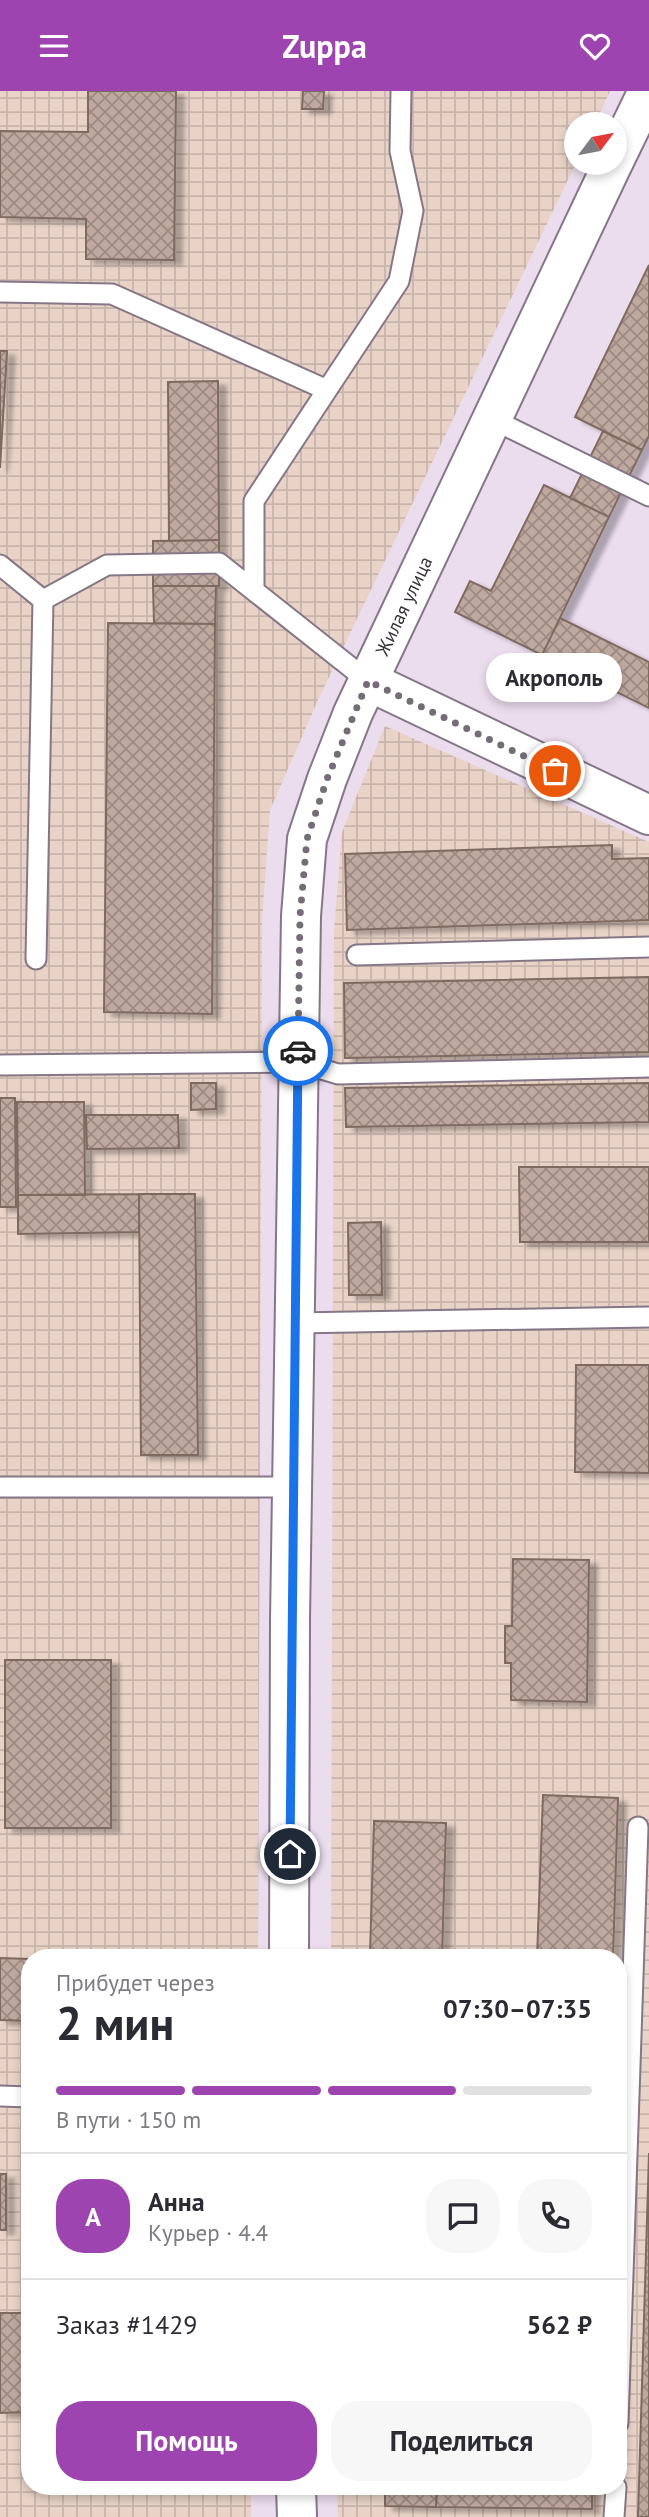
<!DOCTYPE html>
<html lang="ru">
<meta charset="utf-8">
<style>
:root{--surface:#fff;--page:#f7f7f7;--text:#2b2b33;--muted:#7c7c81;--line:#e1e1e2;--accent:#9d44b0}
body{margin:0;font-family:"PT Sans",sans-serif;background:var(--page);color:var(--text);height:100vh;display:flex;flex-direction:column;font-size:26px;white-space:nowrap}
*{box-sizing:border-box;margin:0}
p{font-size:23px;color:var(--muted)}
.icon{flex:none;width:38px;height:38px;fill:none;stroke:currentColor;stroke-width:2;stroke-linecap:round;stroke-linejoin:round}
.map{position:relative;flex:1;overflow:hidden}
.details{position:absolute;left:21px;top:1858px;width:606px;height:546px;display:flex;flex-direction:column;background:var(--surface);border-radius:28px;box-shadow:0 4px 10px #0003}
.details>*{flex:none}
.needle{width:46px;rotate:58deg}
.buttons{position:absolute;left:564px;top:21px;display:grid;gap:14px}
.buttons a{display:grid;place-items:center;width:63px;height:63px;border-radius:50%;background:var(--surface);box-shadow:0 4px 10px #0003;font-size:35px}
.pin{position:absolute;display:grid;place-items:center;width:60px;height:60px;color:#fff;margin:-30px;border:4px solid #fff;border-radius:50%;box-shadow:0 2px 7px #0007}
.courier{position:absolute;display:grid;place-items:center;width:70px;height:70px;margin:-35px;border:5px solid #1a73e8;border-radius:50%;background:#fff;color:#222;box-shadow:0 2px 9px #0007}
.bubble{position:absolute;height:49px;border-radius:24px;background:var(--surface);box-shadow:0 4px 10px #0003;font-size:23px;font-weight:700;line-height:49px;text-align:center}
.summary em{font-style:normal;font-weight:700}
.summary div{display:flex;flex-direction:column-reverse}
.summary{display:flex;align-items:center;justify-content:space-between;height:119px;padding:0 35px}
h1{font-size:46px;font-weight:700;line-height:52px}
.bar{display:grid;grid-template-columns:repeat(4,1fr);gap:10px 7px;align-content:center;height:84px;padding:0 35px}
.bar i{height:9px;border-radius:5px;background:var(--line)}
.bar .active{background:var(--accent)}
.bar p{grid-column:span 4}
.line{display:flex;align-items:center;gap:18px;padding:0 35px;border-top:2px solid var(--line)}
.line div{flex:1}
.round{display:grid;place-items:center;flex:none;width:74px;height:74px;border-radius:28px;background:var(--page)}
.button{display:flex;gap:14px;margin-top:auto;padding:14px 35px}
.button a{flex:1;height:80px;border-radius:28px;background:var(--accent);color:#fff;font-size:28px;font-weight:700;line-height:80px;text-align:center}
.button a+a{background:var(--page);color:var(--text)}
header{display:flex;justify-content:space-between;align-items:center;height:91px;padding:0 35px;background:var(--accent);color:#fff;font-size:32px;font-weight:700}
.map>svg:first-child{display:block}
.industrial{fill:url(#industrial-grid)}
.building{fill:url(#building-cross-hatch);stroke:#7f6b61;stroke-width:2;filter:url(#shadow)}
.lines{fill:none;stroke-linecap:round;stroke-linejoin:round}
.lane-casing{stroke:#857787;stroke-width:23}
.street-casing{stroke:#857787;stroke-width:42}
.secondary-casing{stroke:#857787;stroke-width:42}
.lane{stroke:#fff;stroke-width:19}
.street{stroke:#fff;stroke-width:38}
.secondary{stroke:#fff;stroke-width:38}
.done{stroke:#756c77;stroke-width:7;stroke-dasharray:0 12.6}
.route{stroke:#1a73e8;stroke-width:9}
.labels{text-anchor:middle;dominant-baseline:central;stroke-width:7;stroke-linejoin:round;paint-order:stroke}
.street-label{font-size:19px;fill:#363037;stroke:#f9e9fb}
</style>
<header><svg class="icon" aria-label="menu" viewBox="0 0 24 24"><path d="M4 6h16M4 12h16M4 18h16"/></svg>Zuppa<svg class="icon" aria-label="heart" viewBox="0 0 24 24"><path d="M12 20l-8-8c-3-5 5-10 8-4 3-6 11-1 8 4z"/></svg></header>
<div class="map">
<svg width="649" height="2426" viewBox="0 0 649 2426">
<defs>
<pattern id="industrial-grid" width="8" height="8" patternUnits="userSpaceOnUse" patternTransform="scale(1.75)"><rect width="8" height="8" fill="#e8d3c6"/><path d="M0 4h8M4 0v8" fill="none" stroke="#c8b5ab"/></pattern>
<pattern id="building-cross-hatch" width="8" height="8" patternUnits="userSpaceOnUse" patternTransform="scale(1.75)"><rect width="8" height="8" fill="#bfa99e"/><path d="M0 0l8 8M0 8l8-8" fill="none" stroke="#9c8a82"/></pattern>
<filter id="shadow"><feDropShadow dx="8" dy="4.5" stdDeviation="2" flood-color="#0004"/></filter>
</defs>
<rect width="100%" height="100%" fill="#ebdcee"/>
<!-- industrial -->
<path class="industrial" d="M0 0H610L595 33H576V72L318 609 270 719 262 829 258 1867H30V2396H251V2426H0Z
M385 635 649 751V2426H338L337 2396H618V1867H331L334 840 342 741Z"/>
<!-- building -->
<path class="building" d="M88 0H176L174 169 86 168V128L0 126V40L88 41Z
M303 0H324L323 18H302Z
M649 174V345L642 359 575 326Z
M0 260H7L0 377Z
M218 290 219 449 169 450 168 291Z
M603 340 642 359 609 426 570 407Z
M544 394 609 426 542 564 455 521 470 490 491 500Z
M219 449V495H153V450Z
M153 495H216L215 533 154 532Z
M560 527 649 571V617L542 564Z
M108 532 215 533 212 923 104 921Z
M612 754V768L649 767V829L347 839 345 763Z
M649 886V961L345 967 344 892Z
M191 992H216V1018L191 1019Z
M649 992V1031L346 1036 345 997Z
M0 1007H15L16 1116H0Z
M17 1011H84L85 1104H18Z
M86 1024H178L179 1057 87 1058Z
M519 1076H649V1151H520Z
M139 1103V1141L18 1143V1104Z
M139 1103H195L198 1364H141Z
M381 1131 382 1204H349L348 1132Z
M576 1274H649V1382L575 1381Z
M513 1468 589 1469 587 1611 511 1609V1572H505V1535H512Z
M5 1569H111V1737H5Z
M543 1704 618 1707 613 1867H537Z
M374 1730 446 1732 442 1866 370 1863Z
M0 1867 30 1868V1930L0 1929Z
M649 2062V2426H638Z
M0 2083H6V2139H0Z
M0 2222H30V2321L0 2322Z
M385 2396H437L436 2416 385 2415Z
M437 2396H592V2418L436 2416Z"/>
<g class="lines">
<!-- lane casing -->
<g class="lane-casing">
<path id="lane" d="M0 201 112 203 327 299 399 190 413 120 400 60 401 0
M492 328 649 405
M0 474 43 509 36 868
M254 499V410L327 299
M43 509 107 474 219 472 368 590
M357 864 649 856
M0 974 298 971 338 983 649 976
M295 1232 649 1226
M0 1396H293
M0 2005 30 2006
M618 2332 638 1736
M614 2426 616 2396"/>
</g>
<!-- street casing -->
<g class="street-casing">
<path id="street" d="M368 590 649 724"/>
</g>
<!-- secondary casing -->
<g class="secondary-casing">
<g id="secondary">
<path d="M614 70 648 0"/>
<path id="s1" d="M289 1867 290 1529 301 825 307 748 327 688 353 622 613 72"/>
<path d="M296 2396 297 2426"/>
</g>
</g>
<!-- lane -->
<use href="#lane" class="lane"/>
<!-- street -->
<use href="#street" class="street"/>
<!-- secondary -->
<use href="#secondary" class="secondary"/>
</g>
<g class="lines">
<!-- done -->
<path class="done" d="M298 960 300 825 307 748 327 688 368 590 555 680"/>
<!-- route -->
<path class="route" d="M290 1763 298 960"/>
</g>
<g class="labels">
<!-- street labels -->
<g class="street-label">
<text stroke="none"><textPath href="#s1" startOffset="1372">Жилая улица</textPath></text>
</g>
</g>
</svg>
<div class="buttons">
<a><svg class="needle" viewBox="-14 -14 28 28"><path d="M0-13l5 13h-10z" fill="#e53935"/><path d="M0 13l5-13h-10z" fill="#7c7c81"/></svg></a>
</div>
<div class="pin" style="left:555px;top:680px;background:#ea580c"><svg class="icon" aria-label="bag" viewBox="0 0 24 24"><path d="M5 8h14l-1 12H6zM9 8a3 3 0 0 1 6 0"/></svg></div>
<div class="pin" style="left:290px;top:1763px;background:#1f2937"><svg class="icon" aria-label="home" viewBox="0 0 24 24"><path d="M3 11l9-7 9 7M6 9v11h12V9"/></svg></div>
<div class="courier" style="left:298px;top:960px"><svg class="icon" aria-label="car" viewBox="0 0 24 24"><path d="M5 17H2v-5l4-1 3-4h7l3 4 3 1v5h-3M9 17h6M6 11h13"/><circle cx="7" cy="17" r="2"/><circle cx="17" cy="17" r="2"/></svg></div>
<div class="bubble" style="left:486px;top:562px;width:136px">Акрополь</div>
<section class="details">
<div class="summary"><div><h1>2 мин</h1><p>Прибудет через</p></div><em>07:30–07:35</em></div>
<div class="bar"><i class="active"></i><i class="active"></i><i class="active"></i><i></i><p>В пути · 150 m</p></div>
<div class="line" style="height:126px"><b class="round" style="background:var(--accent);color:#fff">А</b><div><b>Анна</b><p>Курьер · 4.4</p></div><a class="round"><svg class="icon" aria-label="chat" viewBox="0 0 24 24"><path d="M4 5h16v11H9l-5 4z"/></svg></a><a class="round"><svg class="icon" aria-label="phone" viewBox="0 0 24 24"><path d="M5 4h4l2 5-3 2q2 4 5 5l2-3 5 2v4C11 20 4 13 5 4z"/></svg></a></div>
<div class="line" style="height:91px"><div>Заказ #1429</div><b>562 ₽</b></div>
<div class="button"><a>Помощь</a><a>Поделиться</a></div>
</section>
</div>
